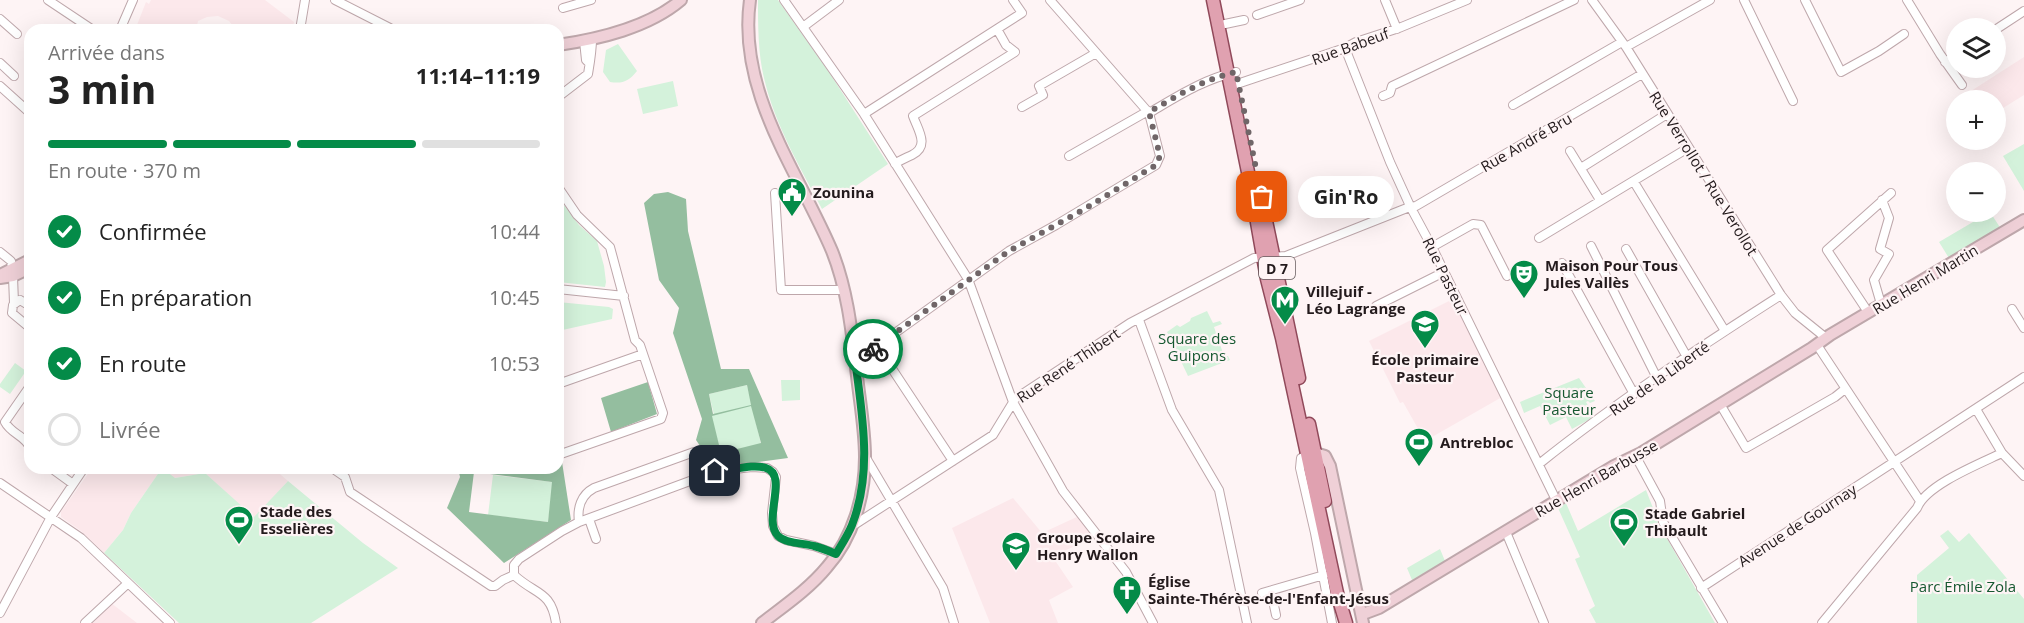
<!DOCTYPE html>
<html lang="fr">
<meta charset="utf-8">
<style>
:root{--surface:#fff;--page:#f6f6f6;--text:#222;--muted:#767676;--line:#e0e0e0;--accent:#048b48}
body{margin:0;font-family:"Open Sans",sans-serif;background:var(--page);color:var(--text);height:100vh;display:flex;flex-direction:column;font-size:22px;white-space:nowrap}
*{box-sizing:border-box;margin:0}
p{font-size:20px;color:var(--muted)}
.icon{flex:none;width:33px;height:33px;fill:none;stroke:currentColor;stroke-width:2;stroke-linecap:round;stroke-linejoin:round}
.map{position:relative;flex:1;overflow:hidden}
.sheet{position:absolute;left:24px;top:24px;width:540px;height:450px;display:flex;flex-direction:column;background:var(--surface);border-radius:18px;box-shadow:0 6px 24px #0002}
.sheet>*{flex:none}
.buttons{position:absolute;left:1946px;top:18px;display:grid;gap:12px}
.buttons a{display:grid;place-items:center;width:60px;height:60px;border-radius:50%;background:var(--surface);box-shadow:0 6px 24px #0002;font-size:30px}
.pin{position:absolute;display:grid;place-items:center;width:51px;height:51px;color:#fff;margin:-26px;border-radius:12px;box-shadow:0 3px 9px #0006}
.courier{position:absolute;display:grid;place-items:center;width:60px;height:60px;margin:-30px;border:4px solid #048b48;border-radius:50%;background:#fff;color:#222;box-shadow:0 2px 8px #0007}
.bubble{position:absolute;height:42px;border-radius:21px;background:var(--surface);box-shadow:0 6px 24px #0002;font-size:20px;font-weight:700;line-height:42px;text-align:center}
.summary em{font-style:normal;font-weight:700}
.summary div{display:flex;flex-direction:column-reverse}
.summary{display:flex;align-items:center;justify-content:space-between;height:102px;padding:0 24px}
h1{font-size:39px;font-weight:700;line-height:45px}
.bar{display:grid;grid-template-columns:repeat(4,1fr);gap:9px 6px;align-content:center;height:72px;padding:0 24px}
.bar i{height:8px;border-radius:4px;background:var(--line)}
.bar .current{background:var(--accent)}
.bar p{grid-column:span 4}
ol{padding:0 24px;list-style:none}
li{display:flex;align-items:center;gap:18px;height:66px}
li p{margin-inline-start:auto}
li .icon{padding:6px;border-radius:50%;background:var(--accent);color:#fff;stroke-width:4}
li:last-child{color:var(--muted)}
li i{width:33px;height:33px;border:3px solid var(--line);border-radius:50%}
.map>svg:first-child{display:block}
.built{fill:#fce8eb}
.green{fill:#d4f2db}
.forest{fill:#94be9f;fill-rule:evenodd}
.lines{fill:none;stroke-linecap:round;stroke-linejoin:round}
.street-casing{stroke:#bea7ab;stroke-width:10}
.secondary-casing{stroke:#bea7ab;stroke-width:14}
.primary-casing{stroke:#90495a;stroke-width:15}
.street{stroke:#fff;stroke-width:8}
.secondary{stroke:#efd0d7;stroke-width:10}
.primary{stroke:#e0a1b0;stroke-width:12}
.done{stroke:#706668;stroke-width:6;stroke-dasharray:0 10.8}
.route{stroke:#048b48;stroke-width:8}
.labels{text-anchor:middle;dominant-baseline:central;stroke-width:4.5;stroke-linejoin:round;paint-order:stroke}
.shield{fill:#fef4f5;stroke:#655b5d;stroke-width:1.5}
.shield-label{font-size:14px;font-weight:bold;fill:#231a1c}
.street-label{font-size:15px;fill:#231a1c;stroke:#fef4f5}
.poi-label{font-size:15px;font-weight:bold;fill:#231a1c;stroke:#fef4f5;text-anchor:start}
.park-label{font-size:15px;fill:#165830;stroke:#fef4f5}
</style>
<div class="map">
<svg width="2024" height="623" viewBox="0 0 2024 623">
<rect width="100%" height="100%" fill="#fef4f5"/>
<!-- built -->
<path class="built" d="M151 0H265L294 22 292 30H236L229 21 218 16 207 17 198 21 196 30H135L146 2 149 4Z
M2024 57V95L1995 113V100H1977L1971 91Z
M1453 299 1502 397 1425 441 1403 402 1400 403 1369 341Z
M92 468H162L131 513 123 530 104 553 81 531 61 517V512Z
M163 468H273L288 481 254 518 205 473 174 478Z
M1013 498 1042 533 1079 516 1094 538 1052 556 1073 587 1049 600 1058 623H990L952 528Z
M111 603 137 623H89Z"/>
<!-- green -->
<path class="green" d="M758 0H778L829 72 888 164 822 209C800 167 775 125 764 78 758 53 758 26 758 0Z
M618 44 637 71C629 81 623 84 610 82L603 72 606 50Z
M673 81 678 106 643 114 637 89Z
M2024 144V191L2003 156Z
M558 197 579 225 597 241 604 266 606 282 605 287 558 282Z
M1990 212 2003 232 1952 263 1939 242Z
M558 302 609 307 613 309 612 319 558 331Z
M1207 311 1213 323 1220 321 1222 324 1214 327 1224 356H1228L1230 360 1188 376 1167 332 1177 325 1180 327 1190 321 1191 318Z
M15 363 26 371 10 394 0 387V384Z
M1579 378 1595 401 1590 403 1588 401 1586 402 1589 407 1587 409 1592 418 1572 429 1566 417 1550 425 1540 406 1524 413 1520 402Z
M781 380H800V400L782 401Z
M747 385 761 444 721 453 711 416 714 415 709 394Z
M162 468 175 478 205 473 254 517 288 481 363 543 398 568 311 623H179L104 553 123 530 131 513Z
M493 475 553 482 548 522 488 515Z
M1646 490 1660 526 1715 623H1596L1589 610 1595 606 1575 559 1580 557 1558 508 1566 503 1578 531Z
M1948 530 1959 542 1969 533 2024 599V623H1917V575L1949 548 1940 536Z
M1440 549 1445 561 1412 580 1407 568Z"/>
<!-- forest -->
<path class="forest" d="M668 192 686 199 688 231 721 369H749L788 458 715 468 696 440 702 419 673 333 679 308 659 280 644 203 654 194ZM747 385 751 405 713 414 709 394ZM751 406 761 443 721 453 712 416Z
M648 382 657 414 611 432 601 398Z
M558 448 560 449 571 520 504 563 447 508 460 477 458 468H558ZM474 472 552 482 548 522 469 512Z"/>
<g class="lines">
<!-- street casing -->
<g class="street-casing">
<path id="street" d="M48 0 93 30
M335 0 390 28
M784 0 864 114 968 279 1013 402 1063 491 1126 572 1153 623
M1385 0 1397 29
M1592 0 1626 47 1781 295 1795 313 1826 338
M1744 0 1793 101
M1805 0 1841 72 1879 51 1904 34
M1907 0 1940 54 1962 85
M563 8 591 0
M1257 15 1300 0
M0 19 17 34
M1225 24 1244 20
M803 27 839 0
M120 30 133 0
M300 30 305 0
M1995 30 2024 11
M584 41 586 60 589 63
M1626 47 1710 0
M1345 48 1390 162 1411 208 1432 247 1556 500
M1945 62 1956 55
M0 63 14 76
M0 86 30 113
M1231 86 1345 48 1356 42 1399 28 1467 0
M1383 96 1390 93 1392 86 1574 0
M558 97 588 74C590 62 592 51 592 39
M1513 105 1622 42
M1022 107 1043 95 1039 86 1096 53
M1149 113C1178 96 1204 79 1236 72
M864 114 1022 13 1013 0
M1570 151 1600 200
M1069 156 1148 111
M895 164C900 160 906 158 912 155 930 146 918 130 913 116L1015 52 1006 45 997 29
M1581 168 1667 114
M1634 182 1725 331
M558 187 577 215 610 247 635 340 640 345 663 413 661 419 558 455
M775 193 781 290H844
M1539 238 1688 148
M1591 246 1657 378
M1432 247 1473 224 1481 225 1507 276
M1626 249 1687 357
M0 252 11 261 12 268
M1562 263 1634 394
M13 276 14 303
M558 289 624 296
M20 300 13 305 12 313 30 328
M20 300 30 306
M1881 304 1874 280 1889 254 1880 249 1889 218 1882 200
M1376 306 1444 272
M2012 309 2024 328
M1868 312 1827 250 1891 193
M1139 320 1172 410 1219 490 1247 623
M1817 345 1920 501
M877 346 953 461
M855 359 877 346 1009 251 1056 225 1156 165 1160 156 1149 113 1050 0
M558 384 643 354
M30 386 5 422C11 434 26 436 30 448
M1720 404 1746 448 1835 397 1845 389
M1976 409 2002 453 2024 476
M1307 455 1301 458 1300 468 1315 533 1332 623
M1635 455 1660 501 1663 522 1723 623
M865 456 943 588 954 623
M1539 464C1615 403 1698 348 1781 295
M51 468 73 484
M332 468 345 477 350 492 491 586H495L503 580 514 575
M0 483 81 538 170 623
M589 519 596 539
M579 522C577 508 581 495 594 488L694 452C707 454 707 466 717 471
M851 527 993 435 1015 399 1130 323 1254 258 1286 256 1407 208 1416 206 1642 74
M1506 532 1544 623
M514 575V565L519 559 562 531 579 522 717 471 752 467 767 468 773 472 776 477 772 513 773 526 778 536 786 540 814 546 836 554
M514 575C535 595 551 590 556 623
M1701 588 2024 377
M1271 591 1276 615
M1262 593 1324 575
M0 613 51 517 84 468
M85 623 127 584
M1822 623 1917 508C1926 485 1979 464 2002 453"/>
</g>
<!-- secondary casing -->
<g class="secondary-casing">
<path id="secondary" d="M750 0C737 92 798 171 832 251 848 291 852 334 857 376 860 403 865 430 865 457 865 496 853 538 827 567 809 589 784 606 762 623
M558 45C599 39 648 28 681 0
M0 275 30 260
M0 278 13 276 30 268
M1315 453 1325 456 1330 466 1363 623
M1363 614 1379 608 1614 466 1641 453 1812 348 1830 335 2024 220"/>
</g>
<!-- primary casing -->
<g class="primary-casing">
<path id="primary" d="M1213 0 1249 177 1267 279 1282 338 1337 593 1346 623
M1258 183 1299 378
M1309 424 1325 501"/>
</g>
<!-- street -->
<use href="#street" class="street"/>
<!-- secondary -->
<use href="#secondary" class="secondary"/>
<!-- primary -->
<use href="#primary" class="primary"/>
</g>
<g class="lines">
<!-- done -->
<path class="done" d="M873 349 1009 251 1083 210 1156 165 1160 156 1149 112C1177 96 1204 79 1236 72L1262 197"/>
<!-- route -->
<path class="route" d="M715 471C731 472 750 463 766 468 789 475 762 520 778 536 786 544 804 543 814 546 822 548 829 551 836 554 842 544 848 535 852 525 873 471 862 415 855 359L873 349"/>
</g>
<!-- icons -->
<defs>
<g id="civic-pin" transform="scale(1.5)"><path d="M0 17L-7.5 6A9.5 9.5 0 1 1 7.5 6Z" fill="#048b48" stroke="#fef4f5"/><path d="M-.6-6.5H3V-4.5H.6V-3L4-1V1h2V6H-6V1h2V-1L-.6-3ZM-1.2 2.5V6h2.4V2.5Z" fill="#fff"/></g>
<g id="theatre-pin" transform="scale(1.5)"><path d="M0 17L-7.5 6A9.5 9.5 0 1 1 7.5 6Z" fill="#048b48" stroke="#fef4f5"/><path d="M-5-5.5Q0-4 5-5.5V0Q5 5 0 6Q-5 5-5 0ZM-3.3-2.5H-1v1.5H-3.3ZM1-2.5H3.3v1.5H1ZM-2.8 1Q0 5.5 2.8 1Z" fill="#fff"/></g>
<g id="metro-pin" transform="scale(1.5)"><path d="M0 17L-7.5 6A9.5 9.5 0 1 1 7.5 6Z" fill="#048b48" stroke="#fef4f5"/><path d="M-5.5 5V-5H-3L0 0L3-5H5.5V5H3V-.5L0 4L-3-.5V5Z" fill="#fff"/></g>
<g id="school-pin" transform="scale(1.5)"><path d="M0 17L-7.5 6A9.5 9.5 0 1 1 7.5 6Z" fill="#048b48" stroke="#fef4f5"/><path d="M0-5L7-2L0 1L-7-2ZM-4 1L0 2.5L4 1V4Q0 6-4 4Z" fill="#fff"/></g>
<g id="stadium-pin" transform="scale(1.5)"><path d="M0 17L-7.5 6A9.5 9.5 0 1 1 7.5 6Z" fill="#048b48" stroke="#fef4f5"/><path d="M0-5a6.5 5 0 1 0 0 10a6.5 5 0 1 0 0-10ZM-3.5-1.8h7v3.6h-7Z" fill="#fff"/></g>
<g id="church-pin" transform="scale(1.5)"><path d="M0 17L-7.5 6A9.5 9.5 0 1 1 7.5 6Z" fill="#048b48" stroke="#fef4f5"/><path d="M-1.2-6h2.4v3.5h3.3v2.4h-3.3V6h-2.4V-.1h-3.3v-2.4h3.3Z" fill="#fff"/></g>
</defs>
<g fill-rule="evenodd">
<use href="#civic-pin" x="792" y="192"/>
<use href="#theatre-pin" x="1524" y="274"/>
<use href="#metro-pin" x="1285" y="300"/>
<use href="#school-pin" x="1425" y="324"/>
<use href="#stadium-pin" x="1419" y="442"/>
<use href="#stadium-pin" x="239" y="520"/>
<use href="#stadium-pin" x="1624" y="522"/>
<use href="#school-pin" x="1016" y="546"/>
<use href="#church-pin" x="1127" y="590"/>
</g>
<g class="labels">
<!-- shield labels -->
<rect class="shield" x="1259" y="257" width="36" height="22" rx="4.5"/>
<g class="shield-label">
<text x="1277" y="268">D 7</text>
</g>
<!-- street labels -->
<g class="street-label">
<text transform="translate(1350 46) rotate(-20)">Rue Babeuf</text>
<text transform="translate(1526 142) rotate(-30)">Rue André Bru</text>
<text transform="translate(1704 173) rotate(58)">Rue Verrollot / Rue Verollot</text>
<text transform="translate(1446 276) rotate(64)">Rue Pasteur</text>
<text transform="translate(1925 279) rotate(-31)">Rue Henri Martin</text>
<text transform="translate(1068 365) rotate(-34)">Rue René Thibert</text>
<text transform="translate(1659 378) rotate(-35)">Rue de la Liberté</text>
<text transform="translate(1596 478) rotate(-30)">Rue Henri Barbusse</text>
<text transform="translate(1797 525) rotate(-33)">Avenue de Gournay</text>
</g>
<!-- poi labels -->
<g class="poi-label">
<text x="813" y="192">Zounina</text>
<text x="1545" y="265">Maison Pour Tous<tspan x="1545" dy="17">Jules Vallès</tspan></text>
<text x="1306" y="291">Villejuif -<tspan x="1306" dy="17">Léo Lagrange</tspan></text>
<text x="1425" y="359" text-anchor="middle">École primaire<tspan x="1425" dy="17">Pasteur</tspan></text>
<text x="1440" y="442">Antrebloc</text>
<text x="260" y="511">Stade des<tspan x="260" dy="17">Esselières</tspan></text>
<text x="1645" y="513">Stade Gabriel<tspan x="1645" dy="17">Thibault</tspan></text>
<text x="1037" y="537">Groupe Scolaire<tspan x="1037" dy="17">Henry Wallon</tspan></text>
<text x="1148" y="581">Église<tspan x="1148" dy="17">Sainte-Thérèse-de-l'Enfant-Jésus</tspan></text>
</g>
<!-- park labels -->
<g class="park-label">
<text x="1197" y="338">Square des<tspan x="1197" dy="17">Guipons</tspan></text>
<text x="1569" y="392">Square<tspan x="1569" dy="17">Pasteur</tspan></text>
<text x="1963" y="586">Parc Émile Zola</text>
</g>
</g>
</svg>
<div class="buttons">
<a><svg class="icon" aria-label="layers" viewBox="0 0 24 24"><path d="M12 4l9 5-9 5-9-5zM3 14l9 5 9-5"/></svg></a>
<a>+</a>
<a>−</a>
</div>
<div class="pin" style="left:1262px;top:197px;background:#ea580c"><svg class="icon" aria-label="bag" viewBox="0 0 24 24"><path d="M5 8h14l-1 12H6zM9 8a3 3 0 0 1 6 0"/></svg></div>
<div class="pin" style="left:715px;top:471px;background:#1f2937"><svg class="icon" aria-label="home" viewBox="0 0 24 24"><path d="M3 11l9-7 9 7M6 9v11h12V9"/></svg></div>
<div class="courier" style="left:873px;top:349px"><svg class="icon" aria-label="bike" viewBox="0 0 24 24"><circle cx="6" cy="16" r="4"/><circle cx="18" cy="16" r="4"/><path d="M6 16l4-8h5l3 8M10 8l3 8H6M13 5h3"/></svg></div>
<div class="bubble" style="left:1298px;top:176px;width:96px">Gin'Ro</div>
<section class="sheet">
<div class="summary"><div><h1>3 min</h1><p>Arrivée dans</p></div><em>11:14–11:19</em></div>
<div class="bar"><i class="current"></i><i class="current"></i><i class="current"></i><i></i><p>En route · 370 m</p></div>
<ol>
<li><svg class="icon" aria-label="check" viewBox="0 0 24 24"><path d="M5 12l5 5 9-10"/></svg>Confirmée<p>10:44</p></li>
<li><svg class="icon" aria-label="check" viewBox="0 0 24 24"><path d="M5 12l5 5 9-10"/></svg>En préparation<p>10:45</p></li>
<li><svg class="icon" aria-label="check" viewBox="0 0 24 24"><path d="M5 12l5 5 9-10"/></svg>En route<p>10:53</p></li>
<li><i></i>Livrée</li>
</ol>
</section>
</div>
